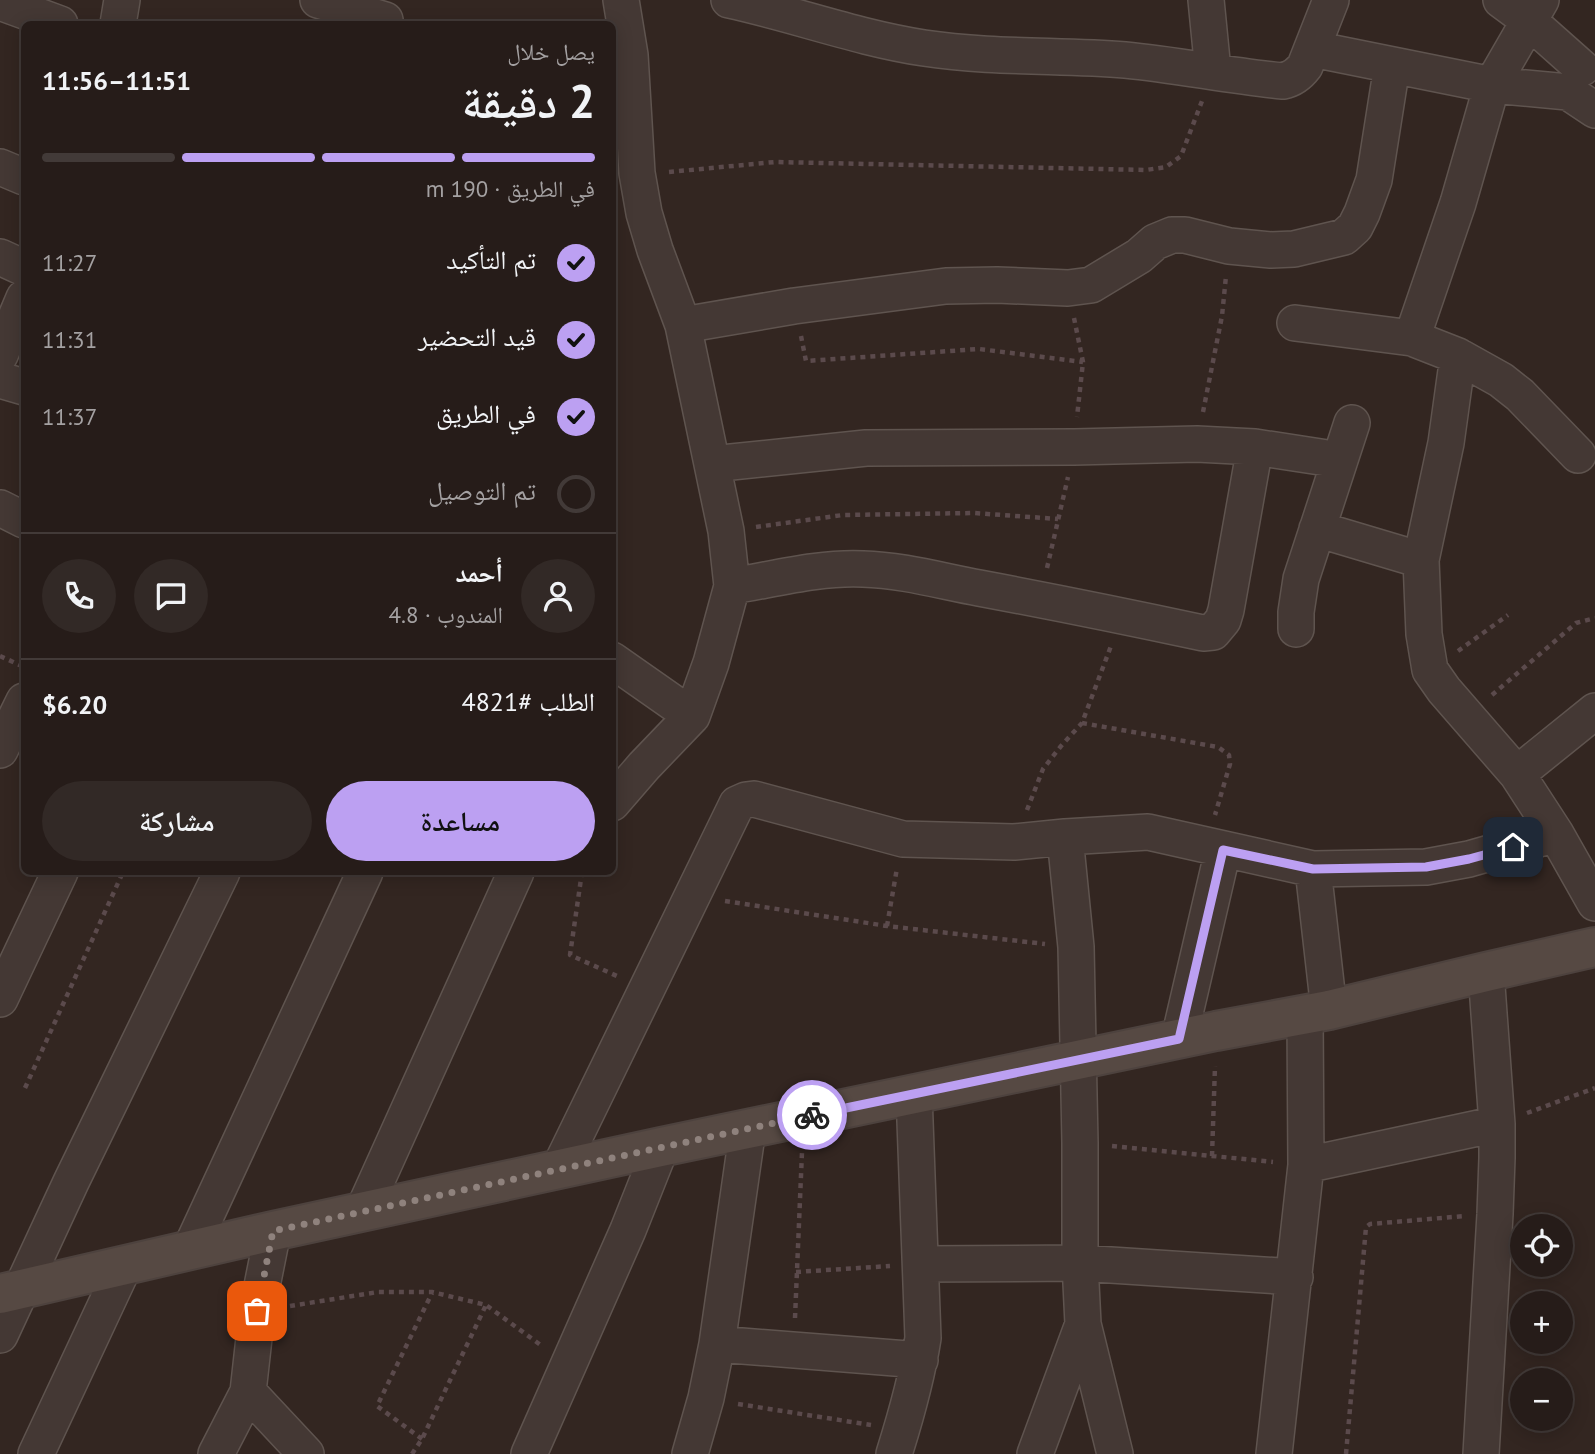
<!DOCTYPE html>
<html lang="ar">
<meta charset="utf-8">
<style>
:root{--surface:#261c19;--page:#322926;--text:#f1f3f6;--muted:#a4a1a2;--line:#423a38;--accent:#bca0f2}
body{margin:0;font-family:"PT Sans","Noto Naskh Arabic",sans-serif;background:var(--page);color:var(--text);direction:rtl;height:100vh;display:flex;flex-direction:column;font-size:26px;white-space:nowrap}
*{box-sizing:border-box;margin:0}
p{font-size:23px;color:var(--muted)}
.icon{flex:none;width:38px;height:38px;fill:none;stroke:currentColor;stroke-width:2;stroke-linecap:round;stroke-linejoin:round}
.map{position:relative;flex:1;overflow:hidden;direction:ltr}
.panel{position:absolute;left:21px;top:21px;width:595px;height:854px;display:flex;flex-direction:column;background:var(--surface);border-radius:10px;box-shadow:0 4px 18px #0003,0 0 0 2px var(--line);direction:rtl}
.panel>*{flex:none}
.fabs{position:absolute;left:1510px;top:1214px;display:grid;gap:14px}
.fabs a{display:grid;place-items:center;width:63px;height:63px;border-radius:50%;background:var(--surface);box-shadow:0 4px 18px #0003,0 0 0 2px var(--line);font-size:35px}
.pin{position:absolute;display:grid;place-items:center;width:60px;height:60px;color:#fff;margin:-30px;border-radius:14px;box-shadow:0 4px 10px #0006}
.courier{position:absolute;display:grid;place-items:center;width:70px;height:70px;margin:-35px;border:5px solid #bca0f2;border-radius:50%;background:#fff;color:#222;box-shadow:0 2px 9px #0007}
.headline em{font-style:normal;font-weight:600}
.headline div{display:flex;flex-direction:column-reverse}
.headline{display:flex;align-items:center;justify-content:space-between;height:119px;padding:0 21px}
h1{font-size:46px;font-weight:600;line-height:52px}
.bar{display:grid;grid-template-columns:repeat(4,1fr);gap:10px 7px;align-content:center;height:84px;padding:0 21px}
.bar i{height:9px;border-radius:5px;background:var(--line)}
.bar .current{background:var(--accent)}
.bar p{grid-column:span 4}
.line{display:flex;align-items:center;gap:18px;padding:0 21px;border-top:2px solid var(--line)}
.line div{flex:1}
.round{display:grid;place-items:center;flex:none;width:74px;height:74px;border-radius:37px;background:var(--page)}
ol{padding:0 21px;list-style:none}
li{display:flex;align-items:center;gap:21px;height:77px}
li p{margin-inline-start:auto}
li .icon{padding:7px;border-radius:50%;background:var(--accent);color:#111;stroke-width:4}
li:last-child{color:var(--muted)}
li i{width:38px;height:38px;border:4px solid var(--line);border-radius:50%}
.action{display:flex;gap:14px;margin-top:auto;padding:14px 21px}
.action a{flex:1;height:80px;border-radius:42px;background:var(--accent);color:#111;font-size:28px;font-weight:600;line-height:80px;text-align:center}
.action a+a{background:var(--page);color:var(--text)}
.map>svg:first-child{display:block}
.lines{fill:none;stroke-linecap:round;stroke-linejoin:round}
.street-casing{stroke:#5f544f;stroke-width:38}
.secondary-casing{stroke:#4d423e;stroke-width:42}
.path{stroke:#5b4a4c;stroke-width:4.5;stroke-dasharray:5 5;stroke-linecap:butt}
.street{stroke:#443834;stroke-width:35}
.secondary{stroke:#564943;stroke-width:38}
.done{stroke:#8f827d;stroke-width:7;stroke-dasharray:0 12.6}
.route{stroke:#bca0f2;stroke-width:9}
</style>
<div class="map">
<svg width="1595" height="1454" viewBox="0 0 1595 1454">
<rect width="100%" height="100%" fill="#332621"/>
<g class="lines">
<!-- street casing -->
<g class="street-casing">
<path id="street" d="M318 0 385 20
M729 0C794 14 858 38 924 48 991 58 1059 55 1125 60 1178 65 1230 76 1283 81 1293 79 1299 74 1305 66L1331 0
M1206 0 1213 71
M1501 0 1528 20 1582 68
M0 2 60 24
M118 24 122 0
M1313 49 1492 85 1568 92 1595 110
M0 167 24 177
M0 257 24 268
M1295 323 1412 338 1458 356 1446 443 1421 560 1424 634 1430 670 1444 690 1517 774 1556 834 1595 903
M683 325 794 306 946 286 997 285 1068 288 1091 285 1139 256 1155 242 1172 235H1185L1229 246 1271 250 1294 249 1344 237 1355 227 1362 213 1374 180 1392 66
M1412 338 1458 203 1492 85 1541 0
M0 355 24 298
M1458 356 1501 380 1520 395 1578 455
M0 380 24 387
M712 464 866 448 1074 447 1197 444 1255 447 1340 460
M0 508 24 520
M1317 529 1421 560
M732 586C775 579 819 567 863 569 902 570 941 581 979 588 1054 602 1128 617 1203 633L1213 632 1223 620 1226 610 1255 447
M1296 629V612L1301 579 1352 423
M612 660 692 716
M0 750 24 701
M1517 774 1595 711
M612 803 644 766 692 716 711 663 732 586 726 531 683 325 655 250 644 213 637 173 630 55 621 0
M1065 837 1148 832 1313 869 1426 867 1469 859 1556 834
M1313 869 1329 1010
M0 999 60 872
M1179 1039 1223 850
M1306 1165 1497 1124
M559 1169 737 804 746 800 754 799 903 839 1014 842 1065 837 1076 947 1080 1143V1263L1083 1324 1115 1454
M363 1211 516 872
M190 1250 365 872
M922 1264 1080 1263 1295 1277
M0 1335 71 1182 222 872
M717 1344 920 1360
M248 1392 306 1454
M36 1454 124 1266
M216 1454 248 1392 257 1311 273 1231
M529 1454 628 1230 661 1147
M690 1454 706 1398 717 1344 748 1128
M894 1454C906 1416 917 1377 923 1338L914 1094
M1035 1454 1083 1324
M1274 1454 1306 1165 1305 1015
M1481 1454 1495 1214 1497 1158V1124L1486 972"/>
</g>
<!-- secondary casing -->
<g class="secondary-casing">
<path id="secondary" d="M0 1294 273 1231 661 1147 1216 1031 1329 1010 1486 972 1595 947"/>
</g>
<!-- path -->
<path class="path" d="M669 172 775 162 1146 170 1166 167 1181 156 1202 101
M1074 318 1083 362 1077 417
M801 336 806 361 979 349 1083 362
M1203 412 1222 316 1226 276
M756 527 843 515 974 513 1058 519
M1047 568 1068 477
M1458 651 1508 615
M0 656 24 667
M1492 695 1576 623 1595 618
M1082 723 1218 747 1229 755 1230 764 1215 815
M1027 810 1043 769 1061 746 1082 723 1111 646
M582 872 570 955 617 976
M725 901 887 926 1045 944
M887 926 897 868
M25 1088 123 872
M1527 1113 1595 1088
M1112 1146 1273 1162
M1212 1156 1215 1066
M796 1272 890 1266
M290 1306 378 1292H432L486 1305 542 1346
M795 1318 802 1152
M738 1404 871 1425
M422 1439 377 1406 432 1293
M412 1454 422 1439 486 1305
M1346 1454 1366 1227 1370 1224 1465 1216"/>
<!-- street -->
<use href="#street" class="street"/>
<!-- secondary -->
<use href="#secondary" class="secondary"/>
</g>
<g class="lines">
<!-- done -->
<path class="done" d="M257 1311 273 1231 812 1115"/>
<!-- route -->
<path class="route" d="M812 1115 1179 1039 1223 850 1313 869 1426 867 1469 859 1513 847"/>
</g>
</svg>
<div class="fabs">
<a><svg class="icon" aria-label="locate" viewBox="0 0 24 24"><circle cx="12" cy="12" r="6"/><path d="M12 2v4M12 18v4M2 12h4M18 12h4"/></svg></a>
<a>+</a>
<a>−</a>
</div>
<div class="pin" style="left:257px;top:1311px;background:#ea580c"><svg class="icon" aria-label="bag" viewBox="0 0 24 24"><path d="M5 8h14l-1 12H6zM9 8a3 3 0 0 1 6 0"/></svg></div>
<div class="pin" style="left:1513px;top:847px;background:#1f2937"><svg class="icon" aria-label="home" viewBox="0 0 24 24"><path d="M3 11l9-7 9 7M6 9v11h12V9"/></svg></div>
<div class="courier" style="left:812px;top:1115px"><svg class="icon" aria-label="bike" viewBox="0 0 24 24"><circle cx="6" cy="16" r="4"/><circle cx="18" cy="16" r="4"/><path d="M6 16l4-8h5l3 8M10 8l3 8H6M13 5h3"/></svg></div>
<section class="panel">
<div class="headline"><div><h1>2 دقيقة</h1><p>يصل خلال</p></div><em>11:51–11:56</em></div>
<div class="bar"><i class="current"></i><i class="current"></i><i class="current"></i><i></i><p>في الطريق · 190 m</p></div>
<ol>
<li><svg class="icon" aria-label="check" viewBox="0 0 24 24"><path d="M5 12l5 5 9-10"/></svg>تم التأكيد<p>11:27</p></li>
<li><svg class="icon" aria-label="check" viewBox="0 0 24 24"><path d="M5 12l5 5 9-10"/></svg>قيد التحضير<p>11:31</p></li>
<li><svg class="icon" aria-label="check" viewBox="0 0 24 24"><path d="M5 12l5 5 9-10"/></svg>في الطريق<p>11:37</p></li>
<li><i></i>تم التوصيل</li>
</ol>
<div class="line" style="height:126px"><a class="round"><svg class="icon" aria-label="person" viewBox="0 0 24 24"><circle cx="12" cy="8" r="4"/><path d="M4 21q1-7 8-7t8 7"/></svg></a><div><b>أحمد</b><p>المندوب · 4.8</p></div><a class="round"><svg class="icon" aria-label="chat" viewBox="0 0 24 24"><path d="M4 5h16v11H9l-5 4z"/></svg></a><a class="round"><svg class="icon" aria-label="phone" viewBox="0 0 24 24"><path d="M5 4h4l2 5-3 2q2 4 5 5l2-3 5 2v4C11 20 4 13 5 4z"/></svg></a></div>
<div class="line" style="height:91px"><div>الطلب #4821</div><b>$6.20</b></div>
<div class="action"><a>مساعدة</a><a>مشاركة</a></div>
</section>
</div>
